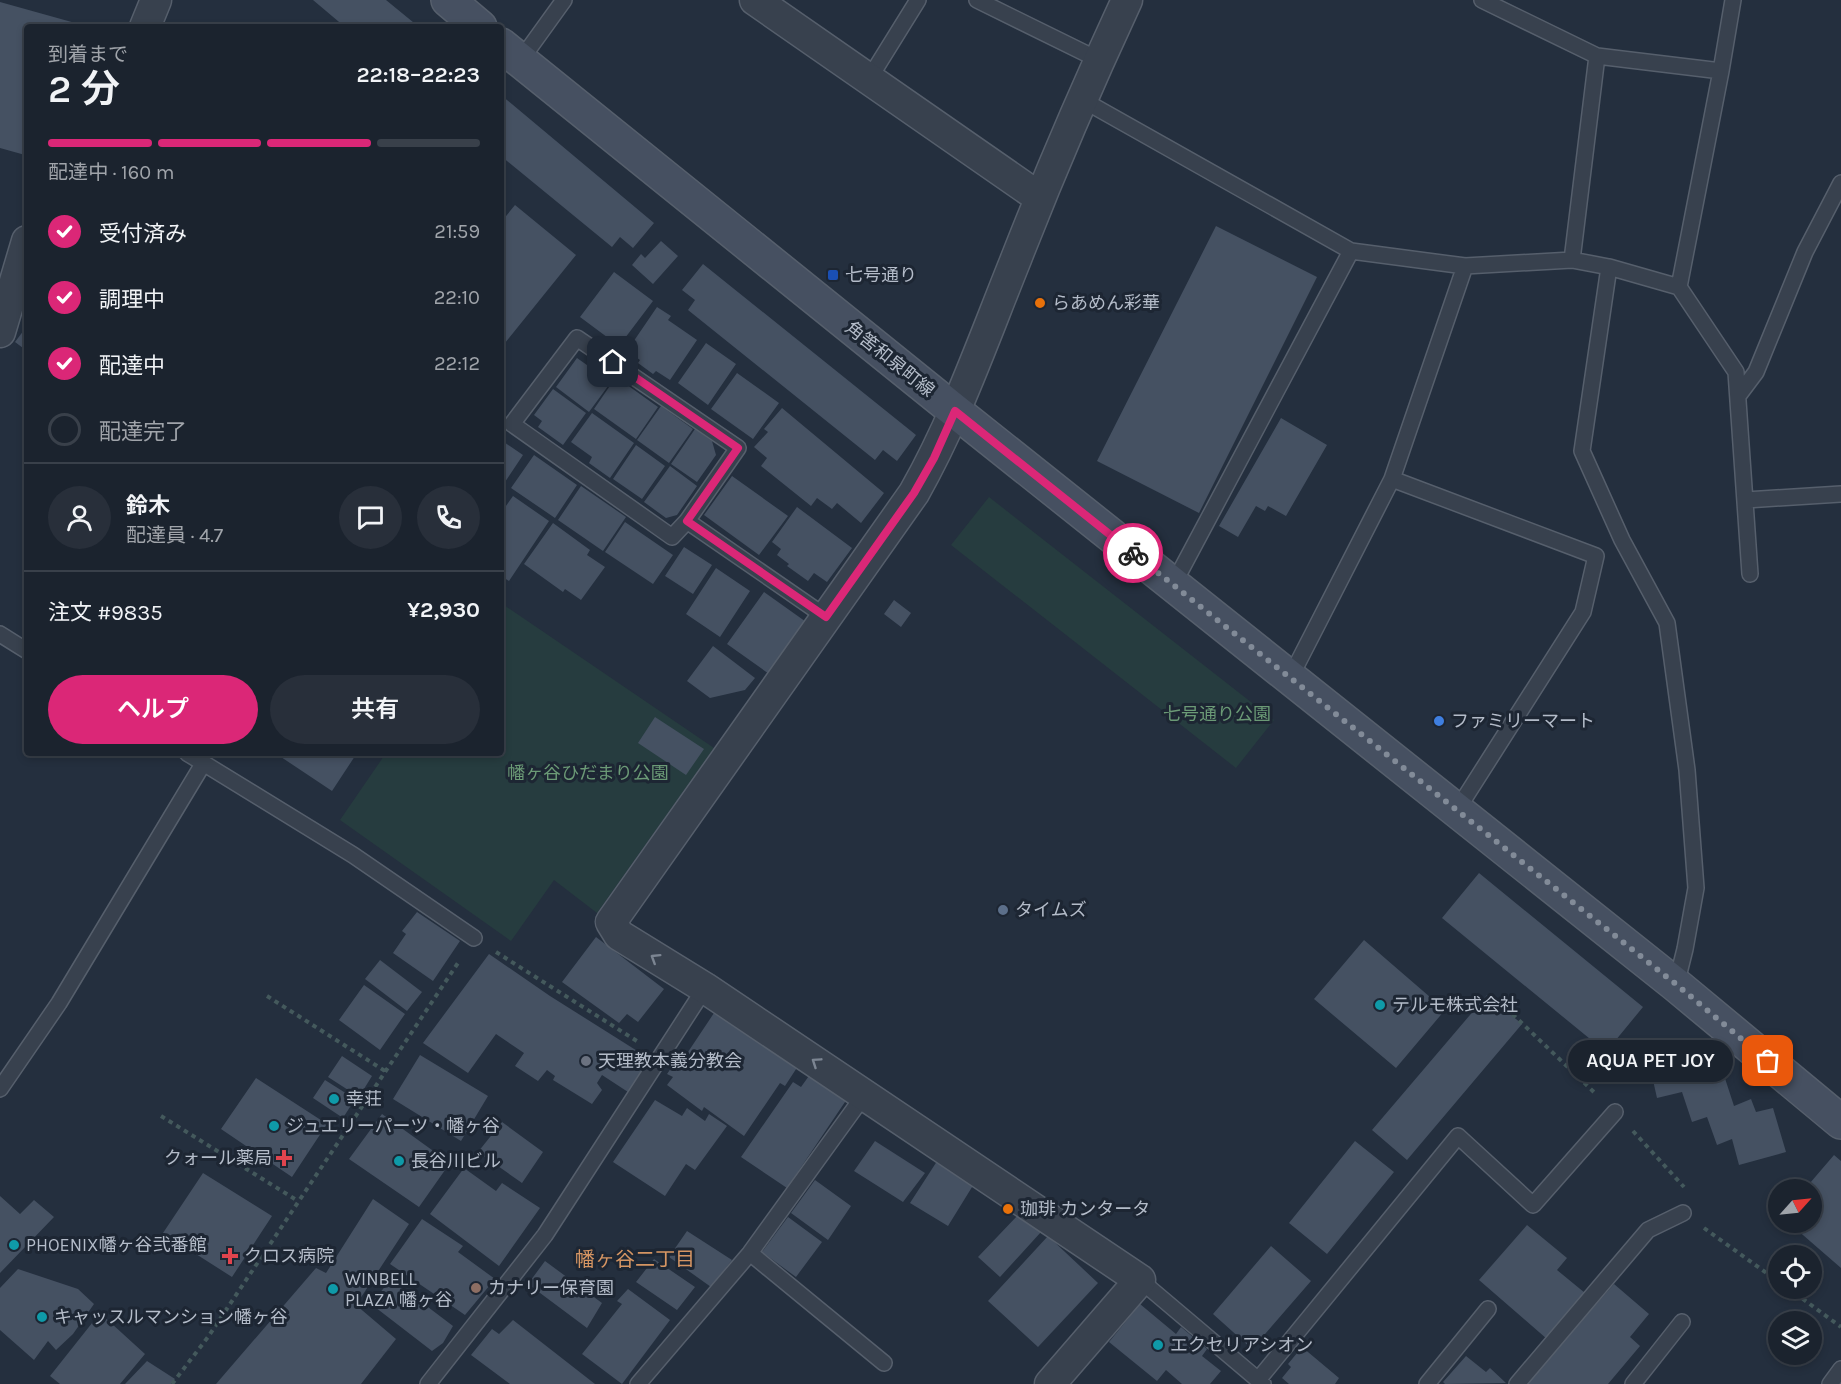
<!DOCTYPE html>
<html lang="ja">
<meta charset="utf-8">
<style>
:root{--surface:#1b232e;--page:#282f3a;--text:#f1f3f6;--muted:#a0a4aa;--line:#39404a;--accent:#db2777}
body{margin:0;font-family:Karla,"Noto Sans JP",sans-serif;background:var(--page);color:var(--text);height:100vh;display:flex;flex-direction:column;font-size:22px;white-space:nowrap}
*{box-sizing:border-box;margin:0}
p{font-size:20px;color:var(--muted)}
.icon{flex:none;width:33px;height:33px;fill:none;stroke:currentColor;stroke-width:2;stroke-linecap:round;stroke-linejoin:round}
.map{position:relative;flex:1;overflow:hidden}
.details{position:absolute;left:24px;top:24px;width:480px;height:732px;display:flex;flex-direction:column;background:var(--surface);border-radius:6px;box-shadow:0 3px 9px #0003,0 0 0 2px var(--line)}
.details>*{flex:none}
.needle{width:39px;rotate:63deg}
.buttons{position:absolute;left:1768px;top:1179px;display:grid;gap:12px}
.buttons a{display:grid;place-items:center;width:54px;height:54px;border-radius:50%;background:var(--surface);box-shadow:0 3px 9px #0003,0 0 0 2px var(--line);font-size:30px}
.pin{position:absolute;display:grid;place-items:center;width:51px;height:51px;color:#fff;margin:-26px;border-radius:12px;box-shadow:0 3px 9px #0006}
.courier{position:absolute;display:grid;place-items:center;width:60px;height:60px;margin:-30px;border:4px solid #db2777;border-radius:50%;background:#fff;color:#222;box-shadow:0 2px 8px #0007}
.bubble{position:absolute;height:42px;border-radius:21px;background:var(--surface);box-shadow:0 3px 9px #0003,0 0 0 2px var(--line);font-size:20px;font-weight:600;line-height:42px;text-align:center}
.summary em{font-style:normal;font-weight:600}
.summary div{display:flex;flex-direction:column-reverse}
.summary{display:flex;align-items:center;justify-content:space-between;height:102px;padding:0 24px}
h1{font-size:39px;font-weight:600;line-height:45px}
.bar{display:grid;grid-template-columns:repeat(4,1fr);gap:9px 6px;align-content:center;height:72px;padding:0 24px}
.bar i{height:8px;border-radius:4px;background:var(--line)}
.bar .active{background:var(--accent)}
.bar p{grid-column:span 4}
.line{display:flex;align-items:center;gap:15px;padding:0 24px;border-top:2px solid var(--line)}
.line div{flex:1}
.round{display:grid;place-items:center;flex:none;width:63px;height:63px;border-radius:32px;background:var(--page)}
ol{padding:0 24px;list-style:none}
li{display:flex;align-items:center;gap:18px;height:66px}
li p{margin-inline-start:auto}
li .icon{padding:6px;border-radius:50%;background:var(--accent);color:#fff;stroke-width:4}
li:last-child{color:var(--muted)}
li i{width:33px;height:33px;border:3px solid var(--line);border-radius:50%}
.action{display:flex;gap:12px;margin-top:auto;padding:12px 24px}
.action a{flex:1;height:69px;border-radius:36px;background:var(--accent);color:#fff;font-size:24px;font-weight:600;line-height:69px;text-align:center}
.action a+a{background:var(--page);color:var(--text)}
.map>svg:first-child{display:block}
.green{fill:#263c3f}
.building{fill:#455162}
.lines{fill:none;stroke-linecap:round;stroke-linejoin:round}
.service-casing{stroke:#565f6c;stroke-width:18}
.minor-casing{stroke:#565f6c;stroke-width:33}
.secondary-casing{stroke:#565f6c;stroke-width:36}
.path{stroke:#44595c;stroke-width:4;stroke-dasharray:4.5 4.5;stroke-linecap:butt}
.service{stroke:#38414e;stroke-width:15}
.minor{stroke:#38414e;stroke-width:30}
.secondary{stroke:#465061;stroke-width:33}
.oneway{stroke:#7c8592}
.done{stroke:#828b98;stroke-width:6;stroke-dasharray:0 10.8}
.route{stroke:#db2777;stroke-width:8}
.transit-dot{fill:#1a4fb4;stroke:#1d2633;stroke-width:2}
.food-dot{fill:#e8710a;stroke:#1d2633;stroke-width:2}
.shop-dot{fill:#3f7fe0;stroke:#1d2633;stroke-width:2}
.service-dot{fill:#5c6f8a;stroke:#1d2633;stroke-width:2}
.culture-dot{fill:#0f9aa8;stroke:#1d2633;stroke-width:2}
.worship-dot{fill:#6b7280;stroke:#1d2633;stroke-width:2}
.health-dot{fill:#e0444e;stroke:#1d2633;stroke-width:2}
.education-dot{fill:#8d6e63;stroke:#1d2633;stroke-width:2}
.labels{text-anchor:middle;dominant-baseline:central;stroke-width:6;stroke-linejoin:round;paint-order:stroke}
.poi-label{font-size:18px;fill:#b4bcc9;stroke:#1d2633;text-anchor:start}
.street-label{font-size:18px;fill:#b4bcc9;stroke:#1d2633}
.park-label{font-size:18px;fill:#6b9a76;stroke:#1d2633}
.neighbourhood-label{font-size:20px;fill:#d59563;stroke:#1d2633}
</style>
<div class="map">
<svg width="1841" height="1384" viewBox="0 0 1841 1384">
<rect width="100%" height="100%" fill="#242f3e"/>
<!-- green -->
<path class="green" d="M989 497 1274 720 1236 768 951 545Z
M501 603 714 748 597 913 554 880 511 941 340 820 386 753H501Z"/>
<!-- building -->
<path class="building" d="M313 0H386L419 27H345Z
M0 2 86 26 27 27V147L25 155 0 148Z
M501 95 654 223 633 248 620 237 612 247 501 156Z
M515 205 576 255 501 348V220L502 221Z
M1216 226 1317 277 1199 513 1097 461Z
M661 241 678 256 653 284 632 265 641 254 645 258Z
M703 264 916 435 897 461 883 450 875 460 688 310 695 300 682 290Z
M614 272 653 301 619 346 580 317Z
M657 307 671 316 668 320 697 340 670 380 656 371 653 374 638 363 640 360 627 351Z
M27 326V351L15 342Z
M706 343 736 364 708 405 678 383Z
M577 358 611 382 589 412 556 387Z
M737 373 779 403 753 439 711 409Z
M616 377 658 407 636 439 594 409Z
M553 389 586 413 563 445 538 427 542 421 534 415Z
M661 406 693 429 669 463 637 440Z
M782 408 884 493 861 523 837 503 832 509 817 498 811 506 761 466 767 458 754 447 768 432 764 429Z
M592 413 634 443 610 478 589 463 592 457 571 442Z
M1281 418 1327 445 1286 516 1268 506 1265 511 1256 506 1238 537 1219 526Z
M695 429 712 441 716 455 697 482 671 464Z
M501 440 523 455 505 482 501 480Z
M636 445 665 466 642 499 613 479Z
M534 455 577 485 555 518 511 488Z
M670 466 697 486 677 515 666 518 644 502Z
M732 476 788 516 759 555 704 515Z
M581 486 626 517 603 551 558 520Z
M513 496 549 521 509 581 501 576V513Z
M797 507 852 548 827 582 814 573 808 581 787 566 789 564 777 555 781 549 772 542Z
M625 522 673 555 653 584 605 552Z
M553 523 590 550 587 555 605 567 581 600 565 589 563 592 524 564Z
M684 547 712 565 693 594 665 576Z
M716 568 750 591 720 637 686 614Z
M764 592 809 624 772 676 727 644Z
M894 600 911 613 901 627 884 614Z
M713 646 755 678 745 690 710 698 687 681Z
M655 717 704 749 686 775 638 743Z
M275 753H357L332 791Z
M1479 873 1643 1007 1606 1052 1442 918Z
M417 912 460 941 433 981 393 953 406 934 402 931Z
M596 937 664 989 638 1022 627 1014 619 1023 562 982Z
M1364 940 1445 1010 1396 1068 1314 999Z
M489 954 550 996 650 1059 628 1092 602 1075 597 1083 602 1090 592 1104 553 1080 555 1076 547 1070 538 1081 515 1066 524 1053 496 1034 468 1073 423 1043Z
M380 960 422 992 407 1011 365 979Z
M364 985 405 1014 380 1050 339 1020Z
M1487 995 1522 1024 1407 1160 1372 1130Z
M723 1010 800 1063 785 1086 780 1083 744 1136 704 1107 702 1111 667 1085 673 1077 667 1074 680 1055 684 1058 714 1013 719 1017Z
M420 1055 488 1096 461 1141 393 1099Z
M342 1056 372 1076 359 1097 328 1077Z
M1699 1057 1702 1069 1720 1063 1734 1106 1751 1099 1756 1112 1773 1108 1786 1152 1739 1165 1732 1139 1717 1145 1707 1117 1692 1122 1682 1092 1657 1098 1650 1067Z
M811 1073 847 1099 787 1188 741 1157 793 1082 801 1087Z
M256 1078 327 1124 292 1177 221 1129Z
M325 1080 355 1099 343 1118 313 1098Z
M655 1100 682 1116 687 1108 705 1121 709 1114 727 1126 695 1170 686 1164 665 1196 613 1162Z
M382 1114 450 1163 419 1207 349 1159Z
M502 1122 543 1152 522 1183 478 1152Z
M875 1141 925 1173 903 1202 854 1171Z
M1355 1141 1394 1172 1327 1254 1289 1223Z
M941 1155 977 1179 948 1226 910 1203Z
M1834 1155 1841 1161V1268L1788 1222H1812V1190H1804Z
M464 1168 496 1191 502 1183 540 1208 499 1266 430 1214Z
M203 1173 272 1216 232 1277 163 1233Z
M815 1180 851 1206 828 1240 791 1213Z
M0 1196 20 1214 34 1200 54 1217 0 1273Z
M373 1199 409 1224 356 1305 396 1339 361 1384H216L316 1268 326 1273Z
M1019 1214 1041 1232 1000 1277 978 1257Z
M788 1217 822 1242 796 1277 762 1252Z
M422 1219 463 1246 458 1252 495 1279 465 1315 390 1264Z
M1527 1225 1567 1258 1557 1270 1585 1293 1547 1339 1479 1280Z
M687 1231 732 1260 711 1287 669 1257Z
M1048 1236 1098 1283 1038 1347 988 1301Z
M1271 1246 1311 1281 1252 1349 1213 1314Z
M654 1259 695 1287 677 1310 636 1282Z
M545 1261 602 1303 587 1328 528 1284Z
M18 1269 78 1289 94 1304 73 1334 56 1350 48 1341 34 1360 0 1330V1288Z
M391 1279 453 1326 443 1343 432 1351 371 1304Z
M1614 1284 1649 1314 1630 1337 1640 1346 1608 1384H1526Z
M628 1289 670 1320 622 1384 582 1354 622 1304 617 1301Z
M1140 1304 1176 1334 1181 1327 1207 1349 1202 1356 1221 1371 1210 1384H1182L1166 1370 1157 1381 1109 1342Z
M100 1313 145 1354 120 1384H60L50 1376Z
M513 1320 595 1384H510L471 1355 492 1329 499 1334Z
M1302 1347 1339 1378 1335 1384H1289L1282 1378 1291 1367 1288 1364Z
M1466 1356 1486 1372 1490 1368 1506 1383 1445 1384 1443 1382Z
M147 1361 175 1379 171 1384H125Z"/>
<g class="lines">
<!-- service casing -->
<g class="service-casing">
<path id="service" d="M977 0 1099 60
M1482 0 1597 56 1572 260
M1597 56 1721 71
M520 61 564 0
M869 79 918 0
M1081 99 1351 251 1465 266 1572 260 1609 267 1679 287 1736 372 1750 574
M1609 267 1582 451 1622 540 1667 623 1687 770 1696 888 1685 949 1676 985
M1679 287 1721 71 1733 0
M1738 396 1756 372 1805 252 1841 183
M1392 479 1596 556 1583 612 1457 810
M1746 500 1841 494
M687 521 738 448 577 338 512 424 672 537 687 521 826 617
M1173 585 1351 251
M0 634 27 651
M1290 678 1392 479 1465 266
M187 753 353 855 474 938
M0 1089 59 1003 203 764
M750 1253 884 1363
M1140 1280 1263 1384
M1258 1380 1458 1136 1533 1205 1615 1112
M428 1384 545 1235 705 988
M638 1384 750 1253 865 1094
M1427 1384 1488 1309
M1517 1384 1648 1230 1683 1213
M1633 1384 1682 1322
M1830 1384 1841 1369"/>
</g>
<!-- minor casing -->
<g class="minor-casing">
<path id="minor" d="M755 0 1040 198
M145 27 156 0
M0 332 27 241
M1050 1384 1140 1280 705 988 619 935 611 922 914 493C956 419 984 338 1016 259 1050 172 1087 86 1127 0"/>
</g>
<!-- secondary casing -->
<g class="secondary-casing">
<path id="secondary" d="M448 0 480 27
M501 45 955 411 1676 985 1841 1122"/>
</g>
<!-- path -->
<path class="path" d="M496 952 640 1043
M267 996 385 1071
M1506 1008 1596 1094
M161 1116 298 1201
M1633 1131 1684 1187
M1704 1228 1779 1282
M1788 1288 1841 1327
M172 1384 208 1337 460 960"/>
<!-- service -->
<use href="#service" class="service"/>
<!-- minor -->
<use href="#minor" class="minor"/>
<!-- secondary -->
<use href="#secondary" class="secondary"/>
</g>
<!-- one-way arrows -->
<defs><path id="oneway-chevron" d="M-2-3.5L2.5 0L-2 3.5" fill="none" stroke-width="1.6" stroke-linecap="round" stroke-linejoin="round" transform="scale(1.5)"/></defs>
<g class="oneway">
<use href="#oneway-chevron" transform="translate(655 958) rotate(-148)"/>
<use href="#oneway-chevron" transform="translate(816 1062) rotate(-146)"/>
</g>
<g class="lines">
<!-- done -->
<path class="done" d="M1133 553 1677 985 1768 1061"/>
<!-- route -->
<path class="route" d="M613 362 738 448 687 521 826 617 914 493 934 458 955 411 1133 553"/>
</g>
<!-- markers -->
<rect class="transit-dot" x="827" y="269" width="12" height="12" rx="3"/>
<g class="food-dot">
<circle cx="1040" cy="303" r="6"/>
<circle cx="1008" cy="1209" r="6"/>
</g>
<circle class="shop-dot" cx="1439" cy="721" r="6"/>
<circle class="service-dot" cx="1003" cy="910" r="6"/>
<g class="culture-dot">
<circle cx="1380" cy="1005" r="6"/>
<circle cx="334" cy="1099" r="6"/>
<circle cx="274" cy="1126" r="6"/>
<circle cx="399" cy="1161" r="6"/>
<circle cx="14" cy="1245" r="6"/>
<circle cx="333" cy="1289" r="6"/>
<circle cx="42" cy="1317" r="6"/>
<circle cx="1158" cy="1345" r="6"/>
</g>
<circle class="worship-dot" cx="586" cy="1061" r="6"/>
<g class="health-dot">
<path d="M281 1149h6v6h6v6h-6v6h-6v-6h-6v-6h6z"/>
<path d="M227 1247h6v6h6v6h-6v6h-6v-6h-6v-6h6z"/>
</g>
<circle class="education-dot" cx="476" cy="1288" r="6"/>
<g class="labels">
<!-- poi labels -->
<g class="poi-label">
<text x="845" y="275">七号通り</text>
<text x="1052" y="303">らあめん彩華</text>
<text x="1451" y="721">ファミリーマート</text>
<text x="1015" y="910">タイムズ</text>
<text x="1392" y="1005">テルモ株式会社</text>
<text x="598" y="1061">天理教本義分教会</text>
<text x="346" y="1099">幸荘</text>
<text x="286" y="1126">ジュエリーパーツ・幡ヶ谷</text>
<text x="272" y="1158" text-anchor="end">クォール薬局</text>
<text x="411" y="1161">長谷川ビル</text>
<text x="1020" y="1209">珈琲 カンタータ</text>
<text x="26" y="1245">PHOENIX幡ヶ谷弐番館</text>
<text x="244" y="1256">クロス病院</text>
<text x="345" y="1279">WINBELL<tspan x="345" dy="21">PLAZA 幡ヶ谷</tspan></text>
<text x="488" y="1288">カナリー保育園</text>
<text x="54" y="1317">キャッスルマンション幡ヶ谷</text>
<text x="1170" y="1345">エクセリアシオン</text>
</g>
<!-- street labels -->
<g class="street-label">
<text transform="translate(890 359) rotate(39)">角筈和泉町線</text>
</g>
<!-- park labels -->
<g class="park-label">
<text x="1217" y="714">七号通り公園</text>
<text x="588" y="773">幡ヶ谷ひだまり公園</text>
</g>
<!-- neighbourhood labels -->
<g class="neighbourhood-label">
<text x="635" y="1259">幡ヶ谷二丁目</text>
</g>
</g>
</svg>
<div class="buttons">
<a><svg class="needle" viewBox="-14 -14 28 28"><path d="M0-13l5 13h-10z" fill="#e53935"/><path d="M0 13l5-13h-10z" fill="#a0a4aa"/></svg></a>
<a><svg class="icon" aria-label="locate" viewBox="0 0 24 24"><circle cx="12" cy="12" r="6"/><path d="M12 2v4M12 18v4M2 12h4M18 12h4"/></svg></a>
<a><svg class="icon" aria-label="layers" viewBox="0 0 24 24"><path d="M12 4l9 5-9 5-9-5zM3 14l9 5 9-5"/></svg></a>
</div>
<div class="pin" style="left:1768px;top:1061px;background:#ea580c"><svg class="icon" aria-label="bag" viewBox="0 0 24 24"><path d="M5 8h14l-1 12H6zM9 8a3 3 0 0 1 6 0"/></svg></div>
<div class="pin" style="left:613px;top:362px;background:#1f2937"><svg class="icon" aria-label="home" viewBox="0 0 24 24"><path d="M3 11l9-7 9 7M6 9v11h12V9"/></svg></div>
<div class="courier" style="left:1133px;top:553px"><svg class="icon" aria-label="bike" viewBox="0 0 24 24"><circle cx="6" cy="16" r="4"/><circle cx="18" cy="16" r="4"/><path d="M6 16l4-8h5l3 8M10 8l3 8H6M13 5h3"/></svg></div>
<div class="bubble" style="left:1568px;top:1040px;width:165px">AQUA PET JOY</div>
<section class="details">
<div class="summary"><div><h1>2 分</h1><p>到着まで</p></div><em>22:18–22:23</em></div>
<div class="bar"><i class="active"></i><i class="active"></i><i class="active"></i><i></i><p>配達中 · 160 m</p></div>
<ol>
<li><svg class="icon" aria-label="check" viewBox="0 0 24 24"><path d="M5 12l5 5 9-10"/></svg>受付済み<p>21:59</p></li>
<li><svg class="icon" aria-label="check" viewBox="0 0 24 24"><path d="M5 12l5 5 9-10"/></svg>調理中<p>22:10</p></li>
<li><svg class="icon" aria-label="check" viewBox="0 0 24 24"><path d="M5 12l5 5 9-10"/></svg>配達中<p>22:12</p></li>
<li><i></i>配達完了</li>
</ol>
<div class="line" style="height:108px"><a class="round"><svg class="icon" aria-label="person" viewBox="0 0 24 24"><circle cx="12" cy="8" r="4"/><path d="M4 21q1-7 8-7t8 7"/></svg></a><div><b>鈴木</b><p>配達員 · 4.7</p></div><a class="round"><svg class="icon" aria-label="chat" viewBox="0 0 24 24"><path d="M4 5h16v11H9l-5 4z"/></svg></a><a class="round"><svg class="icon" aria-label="phone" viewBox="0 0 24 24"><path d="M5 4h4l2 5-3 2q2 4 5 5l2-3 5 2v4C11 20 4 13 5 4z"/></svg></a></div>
<div class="line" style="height:78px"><div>注文 #9835</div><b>¥2,930</b></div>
<div class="action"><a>ヘルプ</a><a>共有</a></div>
</section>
</div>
